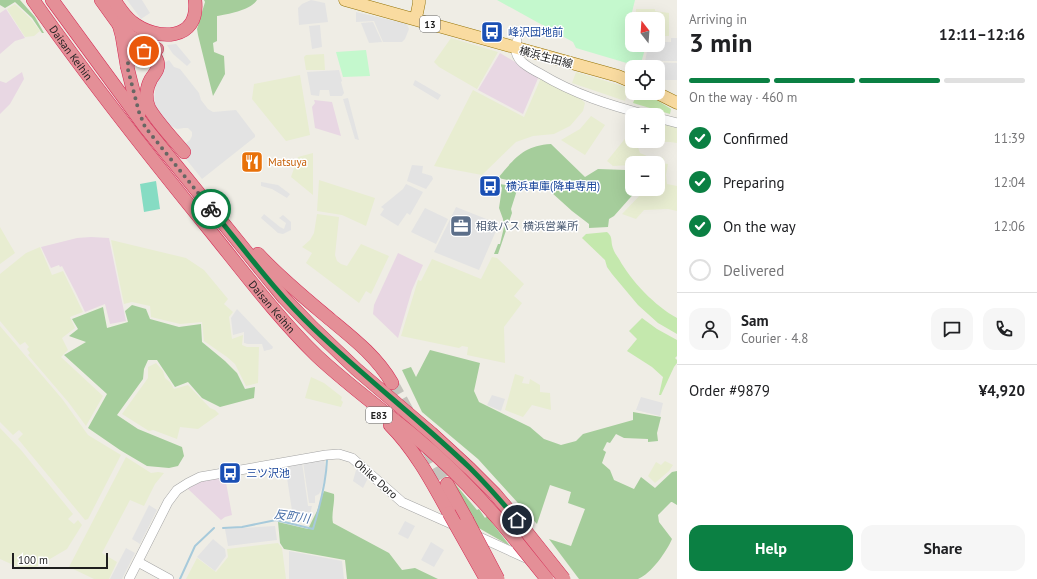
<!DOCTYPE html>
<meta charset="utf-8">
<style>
:root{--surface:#fff;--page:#f6f6f6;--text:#202124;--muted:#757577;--line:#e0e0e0;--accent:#0b8043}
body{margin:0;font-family:"PT Sans","Noto Sans JP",sans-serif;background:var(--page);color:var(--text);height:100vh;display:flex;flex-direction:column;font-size:15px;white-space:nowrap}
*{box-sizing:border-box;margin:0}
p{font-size:13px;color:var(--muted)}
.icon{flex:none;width:22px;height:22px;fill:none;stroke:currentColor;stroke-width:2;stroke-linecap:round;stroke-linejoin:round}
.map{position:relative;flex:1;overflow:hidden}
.details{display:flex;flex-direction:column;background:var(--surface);width:360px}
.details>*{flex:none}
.needle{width:26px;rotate:343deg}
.tools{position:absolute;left:625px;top:12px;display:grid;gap:8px}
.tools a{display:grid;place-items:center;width:40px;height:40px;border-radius:8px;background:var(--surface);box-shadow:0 4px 16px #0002;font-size:20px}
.scale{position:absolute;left:12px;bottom:10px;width:96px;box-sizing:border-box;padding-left:4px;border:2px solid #1f1f1f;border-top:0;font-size:11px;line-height:14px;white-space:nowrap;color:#1f1f1f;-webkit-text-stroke:3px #fff;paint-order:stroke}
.pin{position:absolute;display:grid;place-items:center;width:34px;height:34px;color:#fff;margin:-17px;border:2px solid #fff;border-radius:50%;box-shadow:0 1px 4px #0007}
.courier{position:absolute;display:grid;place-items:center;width:40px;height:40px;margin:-20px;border:3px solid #0b8043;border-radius:50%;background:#fff;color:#222;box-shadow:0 1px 5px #0007}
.summary em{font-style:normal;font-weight:700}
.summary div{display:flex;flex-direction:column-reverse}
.summary{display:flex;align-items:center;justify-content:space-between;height:68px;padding:0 12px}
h1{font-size:26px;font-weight:700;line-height:30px}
.bar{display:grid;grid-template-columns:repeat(4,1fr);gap:6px 4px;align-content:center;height:48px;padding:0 12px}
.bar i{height:5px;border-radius:3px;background:var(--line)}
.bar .active{background:var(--accent)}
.bar p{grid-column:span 4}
.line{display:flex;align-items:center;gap:10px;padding:0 12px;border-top:1px solid var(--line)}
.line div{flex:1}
.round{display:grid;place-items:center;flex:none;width:42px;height:42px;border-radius:12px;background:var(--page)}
ol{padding:0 12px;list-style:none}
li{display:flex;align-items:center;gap:12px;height:44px}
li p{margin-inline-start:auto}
li .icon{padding:4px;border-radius:50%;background:var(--accent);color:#fff;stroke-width:4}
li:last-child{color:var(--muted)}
li i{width:22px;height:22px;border:2px solid var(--line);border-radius:50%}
.cta{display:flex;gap:8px;margin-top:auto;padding:8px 12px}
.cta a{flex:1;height:46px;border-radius:12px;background:var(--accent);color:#fff;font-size:16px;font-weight:700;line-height:46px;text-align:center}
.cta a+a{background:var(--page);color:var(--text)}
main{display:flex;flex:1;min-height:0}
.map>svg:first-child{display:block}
.industrial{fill:#e8d7e3}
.farmland{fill:#e8edd1}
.grass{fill:#c4e8ad}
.forest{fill:#a5cd9b}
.park{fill:#c4f8cd}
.pitch{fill:#86dcc3}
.parking{fill:#e3e3e3}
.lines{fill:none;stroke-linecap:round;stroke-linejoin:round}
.stream{stroke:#a7cadb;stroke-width:2}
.motorway-tunnel{stroke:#c5c4bd;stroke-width:13;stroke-dasharray:13 6;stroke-linecap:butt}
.tertiary-casing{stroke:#a3a3a3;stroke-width:10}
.primary-casing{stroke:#947205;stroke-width:13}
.motorway-casing{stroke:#d52a54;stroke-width:14}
.tertiary{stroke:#fff;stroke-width:9}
.primary{stroke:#f9dba0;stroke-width:12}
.motorway{stroke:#e48f97;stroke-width:13}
.motorway-bridge-casing{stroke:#d52a54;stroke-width:14;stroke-linecap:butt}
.motorway-bridge{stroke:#e48f97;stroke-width:13}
.done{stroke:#686764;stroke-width:4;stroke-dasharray:0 7.2}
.route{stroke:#0b8043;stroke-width:5}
.labels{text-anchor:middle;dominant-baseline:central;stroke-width:3;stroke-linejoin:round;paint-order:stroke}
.shield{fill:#fff;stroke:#626262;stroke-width:1}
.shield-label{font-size:10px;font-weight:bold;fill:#1f1f1f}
.transit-label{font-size:11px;fill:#164399;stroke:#fff;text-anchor:start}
.street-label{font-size:11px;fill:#1f1f1f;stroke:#fff}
.food-label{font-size:11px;fill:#c56008;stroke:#fff;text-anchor:start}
.service-label{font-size:11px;fill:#4e5e75;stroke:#fff;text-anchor:start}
.water-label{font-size:12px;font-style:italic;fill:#4e74ab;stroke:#fff}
</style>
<main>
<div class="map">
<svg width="677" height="579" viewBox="0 0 677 579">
<rect width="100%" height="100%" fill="#efede5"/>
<!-- industrial -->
<path class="industrial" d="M6 9 25 38 15 41 0 54V13Z
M500 53 539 76 523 114 478 90Z
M22 72 24 79 10 104 0 114V81L6 83Z
M314 100 332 102 341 136 315 128 312 107 315 103Z
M91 237 109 238 126 321 110 324 105 304 85 312 76 293 62 266 60 267 59 265 51 268 41 247 77 238Z
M398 253 423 265 412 290 398 338 373 314 374 305Z
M225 477 232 515 225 517 221 520 188 489 197 483 203 481Z"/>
<!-- farmland -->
<path class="farmland" d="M15 4 30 18 40 31 34 36 25 37 7 9Z
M636 9H655V11L669 13V36H662L661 45H658V19H636Z
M451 38 498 52 477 89 439 67 434 62Z
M324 54 325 70H306L304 57 306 55Z
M576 72 629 88 625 101 572 83Z
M300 75 310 135 286 141 252 99 254 84Z
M541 78 581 99 585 103 583 111 570 126 554 134 533 136 516 142 482 175 434 166 473 90 524 117Z
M591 116 605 125 585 155 561 140 580 129Z
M658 121 677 126V143L670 142H663L659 140Z
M632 130V141H644L638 147 640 153 647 156 664 158 663 163 668 164 666 175 667 184 677 186V211L668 209 644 210 636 219 622 214 643 192 642 189H658V163H632V165L613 166 607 161Z
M313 153V195L291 177 298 157Z
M319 180 375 198 366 226 342 215 317 211Z
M317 214 339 217 335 255 337 261 341 264 347 266 361 244 389 256 371 294 366 291 359 303 306 263 312 253 302 247 310 240 314 233Z
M0 227 15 253 0 264Z
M111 240 186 258 204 270 228 299 224 304 233 312 229 317 232 339 243 335 242 345 247 347H259L258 383 246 386 235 364 227 357 204 341 202 322 180 324 151 317 150 306 132 302 124 304Z
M40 247 52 275 63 271 83 312 70 317 75 328 62 338 68 350 61 357 103 396 86 426 69 403 28 355 30 353 27 349 29 347 25 342 20 345 0 321V274L26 253Z
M492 257 497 258 524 284 514 296 522 303 504 327 505 363 467 355 468 347 462 346 459 348 401 336 418 280 421 281 432 259 481 279Z
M0 326 63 400 88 435 121 455 88 519 85 520 18 439 23 434 19 430 13 435 0 422Z
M156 363 163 371 165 378 170 382 174 389 188 385 210 408 215 410 219 414 198 429 180 427 177 439 153 430 149 431 122 414 148 378V367Z
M515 374 524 377 522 383 529 384 530 379 540 385V392L550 393 551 410 532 405 523 417 505 410Z
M311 377 324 383 342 397 341 400 343 402 341 407 305 398Z
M0 428 21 450 73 514 68 519 74 524 78 520 82 525 67 549 31 570 20 568 0 559Z
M126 457 151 473 158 472 164 473 155 484 144 506 130 500 102 553 117 562 109 579H94L69 567Z
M665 461 673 465 669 471 655 483 648 476 656 462 661 465Z
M278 543 282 548 286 579H186L197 558 216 572 228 557 227 549Z"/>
<!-- grass -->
<path class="grass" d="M637 93C648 93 661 103 671 109L670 114 633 103Z
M607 232C612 236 611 239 612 245 613 250 616 255 619 259 631 281 655 306 677 318V334L658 323 638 305 612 274 607 267 605 260 582 238 586 234Z
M642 318 657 329 677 340V356L675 358 677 360V363L674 367 661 395H659L663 377 652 367 627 351 637 339 629 331Z"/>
<!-- forest -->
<path class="forest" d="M0 0H20L35 17 44 33H42L32 18 15 2 5 8 0 5Z
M204 0H257C251 10 228 14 217 16V41L213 43 214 52 224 56 225 74 213 96 198 35 197 29 205 2Z
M551 144 585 177 598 169 626 170 632 180V189L637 190 614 216 609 219 608 227 589 228V224L572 211 541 183 534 180 526 184 498 178C515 158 523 146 551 144Z
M500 184 518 187 511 209 512 213 498 254H494L498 244H500L504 227 503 219 499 208 502 188Z
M132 305 146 309 150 319 179 327 201 324 202 342 225 361 237 373 245 389 255 387 254 398 220 407 202 398 188 382 175 387 157 360H148L144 369 143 379 117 415 138 429 182 447 184 456 178 466 169 468 147 466 120 450 88 428 107 394 64 355 86 342 69 336 78 329 72 319 103 307 107 328 128 322 125 311Z
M430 350 480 363 474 391 479 402 530 427 544 439 561 445 576 441 583 434 633 420V412L661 417 657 433 658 441 648 442V439L624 438 616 434 610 443 607 442 603 450 606 452 602 463 610 470 614 480 634 489 641 477 655 488 672 472 677 471V505L672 502H671L658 515 659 522 672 539C667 551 651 574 638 579H579L549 539 571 546 585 509 568 503 571 492 550 485 537 524 478 459 422 412 402 370 411 367 416 377Z
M452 480 477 510 479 509 485 518 487 516 510 546 477 527 450 482Z
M324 491 334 494C335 503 331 514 333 523L389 553 402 570 415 568 438 579H347L345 560 284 549 280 543 278 522 308 529 317 511Z"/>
<!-- park -->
<path class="park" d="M497 0H635L632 12 633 19H632V45H646L640 67 576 48 573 42Z
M366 50 370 76 343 77 336 52Z"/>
<!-- pitch -->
<path class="pitch" d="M156 181 160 209 144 212 140 184Z"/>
<!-- parking -->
<path class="parking" d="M127 0H142L150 13 141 19Z
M311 0 325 3 328 22 299 25 298 8 302 4Z
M356 12 407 24 409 29 405 39 402 42H383L374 21 356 22Z
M373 22 382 42 369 43 361 23Z
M320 25 322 47 312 49 309 26Z
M671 38H677V61H645L648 47H662V42H671Z
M176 44 191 62 187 66 173 54 167 45Z
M169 60 174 67 180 69 199 93 201 100 208 109 213 112 236 110 255 135V137L202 179 178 149 190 140 192 136V132L188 128H184L177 129 169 125 155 108 154 102 156 81 161 65Z
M644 62 677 63V80H664L658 77V67H643Z
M339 70 342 81 341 82 344 93 342 96H330L329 90H320L319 96 311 95 307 72Z
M415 80 441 95 438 100 413 85Z
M348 98 359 140 355 139 343 99Z
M412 165 423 166 422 173 432 176 433 179 426 189 407 181Z
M261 182 278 185 290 194 287 198 272 189 261 186Z
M406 184 423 192 410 215 407 213 398 226 380 215 384 209 381 207 403 189Z
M456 207 499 224 479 270 434 252Z
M425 208 448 219 436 244 411 232Z
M264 214 280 227 284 229 286 223 279 218 283 215 291 222V230L283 234 278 233 261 218Z
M237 309 273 347 272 349 264 351 262 344H248L244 343V332L233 335 231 318Z
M492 395 505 399 501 411 487 405Z
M641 397 663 403 660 416 636 410Z
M324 458 326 472 322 488 319 494 315 496V503H309L303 462Z
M302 462 308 506H312L309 519 293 517 285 465Z
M356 470H360L368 478 363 488 353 481Z
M149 505 157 510 140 544 132 539Z
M405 521 415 526 408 539 398 534Z
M275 526 277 540 228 546 225 529Z
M213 539 225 549 226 556 215 571 197 557Z
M431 542 444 550 434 567 421 560Z
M126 548 135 553 122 579H110Z
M289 551 342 561 344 579H289Z"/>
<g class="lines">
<!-- stream -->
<path class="stream" d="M223 528 242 527 276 520 313 529C320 506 326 484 327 460
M180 579 195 546 214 528"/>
<!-- motorway-tunnel -->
<path class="motorway-tunnel" d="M392 383 447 484"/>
<!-- tertiary casing -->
<g class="tertiary-casing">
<path id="tertiary" d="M517 41C514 49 516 57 523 63 528 67 535 71 541 74 574 94 609 105 647 115
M658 118 677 123
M473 534 530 560
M138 562 169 579
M129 579 168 502 177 490 188 483 200 477 326 455 339 454 352 458 402 502 458 527"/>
</g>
<!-- primary casing -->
<g class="primary-casing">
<path id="primary" d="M345 0 618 76 632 82
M417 13 419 3V0
M657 93 677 103"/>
</g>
<!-- motorway casing -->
<g class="motorway-casing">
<g id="motorway">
<path id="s1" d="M33 0C89 80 150 157 212 233 245 274 279 319 317 356 347 384 381 409 413 435 452 467 486 503 518 543"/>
<path d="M52 0 145 127 284 298 312 327 356 369 431 433 470 469 495 494 517 520"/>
<path d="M101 0 119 25 122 36 127 66 139 114"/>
<path d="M114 0C119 7 124 16 132 22 156 41 200 42 195 0"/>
<path d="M119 25 131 37 157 49"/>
<path d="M127 66C128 62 130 59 133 55 141 46 157 52 158 65 158 71 154 74 151 79 146 88 145 99 149 108 156 121 174 140 184 152"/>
<path d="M258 254C280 278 306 299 331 320 354 339 377 357 392 383"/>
<path d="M390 425C415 450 432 482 449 513"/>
<path d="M447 484 467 520"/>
</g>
</g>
<!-- tertiary -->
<use href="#tertiary" class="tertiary"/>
<!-- primary -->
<use href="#primary" class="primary"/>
<!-- motorway -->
<use href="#motorway" class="motorway"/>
<!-- motorway-bridge casing -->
<g class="motorway-bridge-casing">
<path id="motorway-bridge" d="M449 513 486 579
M467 520 498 579
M517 520 564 579
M518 543 547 579"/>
</g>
<!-- motorway-bridge -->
<use href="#motorway-bridge" class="motorway-bridge"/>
</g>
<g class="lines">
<!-- done -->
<path class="done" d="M144 51C134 52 130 57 127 66L139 112 145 127 211 209"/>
<!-- route -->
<path class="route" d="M211 209C244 249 276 293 314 329 364 377 420 420 470 468 487 485 502 502 517 520"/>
</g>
<!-- icons -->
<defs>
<g id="bus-square" transform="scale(1.15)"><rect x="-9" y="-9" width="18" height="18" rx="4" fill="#1a4fb4" stroke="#fff"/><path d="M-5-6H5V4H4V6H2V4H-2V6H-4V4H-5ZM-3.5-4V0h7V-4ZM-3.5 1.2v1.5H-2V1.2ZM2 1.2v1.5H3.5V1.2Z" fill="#fff"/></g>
<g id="restaurant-square" transform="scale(1.15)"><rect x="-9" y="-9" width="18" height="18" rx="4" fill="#e8710a" stroke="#fff"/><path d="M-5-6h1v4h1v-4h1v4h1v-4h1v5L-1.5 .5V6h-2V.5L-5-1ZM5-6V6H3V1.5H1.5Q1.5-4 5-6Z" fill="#fff"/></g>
<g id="office-square" transform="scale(1.15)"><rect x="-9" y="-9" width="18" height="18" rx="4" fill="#5c6f8a" stroke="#fff"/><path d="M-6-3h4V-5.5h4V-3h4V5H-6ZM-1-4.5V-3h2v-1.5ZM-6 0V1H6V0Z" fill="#fff"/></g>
</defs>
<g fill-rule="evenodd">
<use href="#bus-square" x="492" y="32"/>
<use href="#restaurant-square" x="252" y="162"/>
<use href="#bus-square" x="490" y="186"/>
<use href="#office-square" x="461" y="226"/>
<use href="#bus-square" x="230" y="473"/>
</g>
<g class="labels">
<!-- shield labels -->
<g class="shield">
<rect x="420" y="16" width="20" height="16" rx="3"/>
<rect x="366" y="407" width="26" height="16" rx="3"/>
</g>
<g class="shield-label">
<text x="430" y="24">13</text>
<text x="379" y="415">E83</text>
</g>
<!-- transit labels -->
<g class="transit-label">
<text x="508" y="32">峰沢団地前</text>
<text x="506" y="186">横浜車庫(降車専用)</text>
<text x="246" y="473">三ツ沢池</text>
</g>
<!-- street labels -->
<g class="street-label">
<text stroke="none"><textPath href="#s1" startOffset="65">Daisan Keihin</textPath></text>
<text transform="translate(546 57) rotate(15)">横浜生田線</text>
<text stroke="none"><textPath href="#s1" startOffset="389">Daisan Keihin</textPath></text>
<text transform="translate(376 479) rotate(41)">Ohike Doro</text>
</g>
<!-- food labels -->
<g class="food-label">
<text x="268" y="162">Matsuya</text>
</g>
<!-- service labels -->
<g class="service-label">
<text x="476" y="226">相鉄バス 横浜営業所</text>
</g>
<!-- water labels -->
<g class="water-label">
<text transform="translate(292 516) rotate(8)">反町川</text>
</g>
</g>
</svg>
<div class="tools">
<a><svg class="needle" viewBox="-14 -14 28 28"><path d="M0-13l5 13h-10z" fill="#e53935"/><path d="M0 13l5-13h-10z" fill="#757577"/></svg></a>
<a><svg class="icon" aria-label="locate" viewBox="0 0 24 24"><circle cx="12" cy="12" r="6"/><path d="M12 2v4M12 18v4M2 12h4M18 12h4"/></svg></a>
<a>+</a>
<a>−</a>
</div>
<div class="scale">100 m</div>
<div class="pin" style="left:144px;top:51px;background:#ea580c"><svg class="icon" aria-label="bag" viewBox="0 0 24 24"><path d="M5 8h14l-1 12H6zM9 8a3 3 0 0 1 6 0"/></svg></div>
<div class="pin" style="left:517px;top:520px;background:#1f2937"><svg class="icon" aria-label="home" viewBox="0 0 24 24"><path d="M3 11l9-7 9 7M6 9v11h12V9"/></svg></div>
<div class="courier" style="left:211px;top:209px"><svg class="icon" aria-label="bike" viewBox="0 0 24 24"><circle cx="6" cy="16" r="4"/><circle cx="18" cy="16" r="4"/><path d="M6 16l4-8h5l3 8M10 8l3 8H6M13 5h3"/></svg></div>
</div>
<section class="details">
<div class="summary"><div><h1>3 min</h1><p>Arriving in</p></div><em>12:11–12:16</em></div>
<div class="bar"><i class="active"></i><i class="active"></i><i class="active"></i><i></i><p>On the way · 460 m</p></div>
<ol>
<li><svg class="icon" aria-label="check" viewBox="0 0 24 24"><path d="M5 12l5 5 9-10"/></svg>Confirmed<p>11:39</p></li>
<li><svg class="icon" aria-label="check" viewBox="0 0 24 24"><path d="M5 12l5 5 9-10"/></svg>Preparing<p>12:04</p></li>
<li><svg class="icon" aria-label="check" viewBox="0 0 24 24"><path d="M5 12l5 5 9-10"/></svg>On the way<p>12:06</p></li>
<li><i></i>Delivered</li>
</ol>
<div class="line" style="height:72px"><a class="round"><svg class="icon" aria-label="person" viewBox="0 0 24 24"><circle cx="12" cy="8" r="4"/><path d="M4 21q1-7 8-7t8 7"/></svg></a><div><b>Sam</b><p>Courier · 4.8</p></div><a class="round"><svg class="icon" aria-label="chat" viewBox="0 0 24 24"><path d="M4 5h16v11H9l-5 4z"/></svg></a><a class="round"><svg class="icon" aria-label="phone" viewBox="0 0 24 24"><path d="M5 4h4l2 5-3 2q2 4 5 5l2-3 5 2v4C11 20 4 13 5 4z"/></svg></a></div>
<div class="line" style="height:52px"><div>Order #9879</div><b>¥4,920</b></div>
<div class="cta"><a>Help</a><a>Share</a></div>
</section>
</main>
